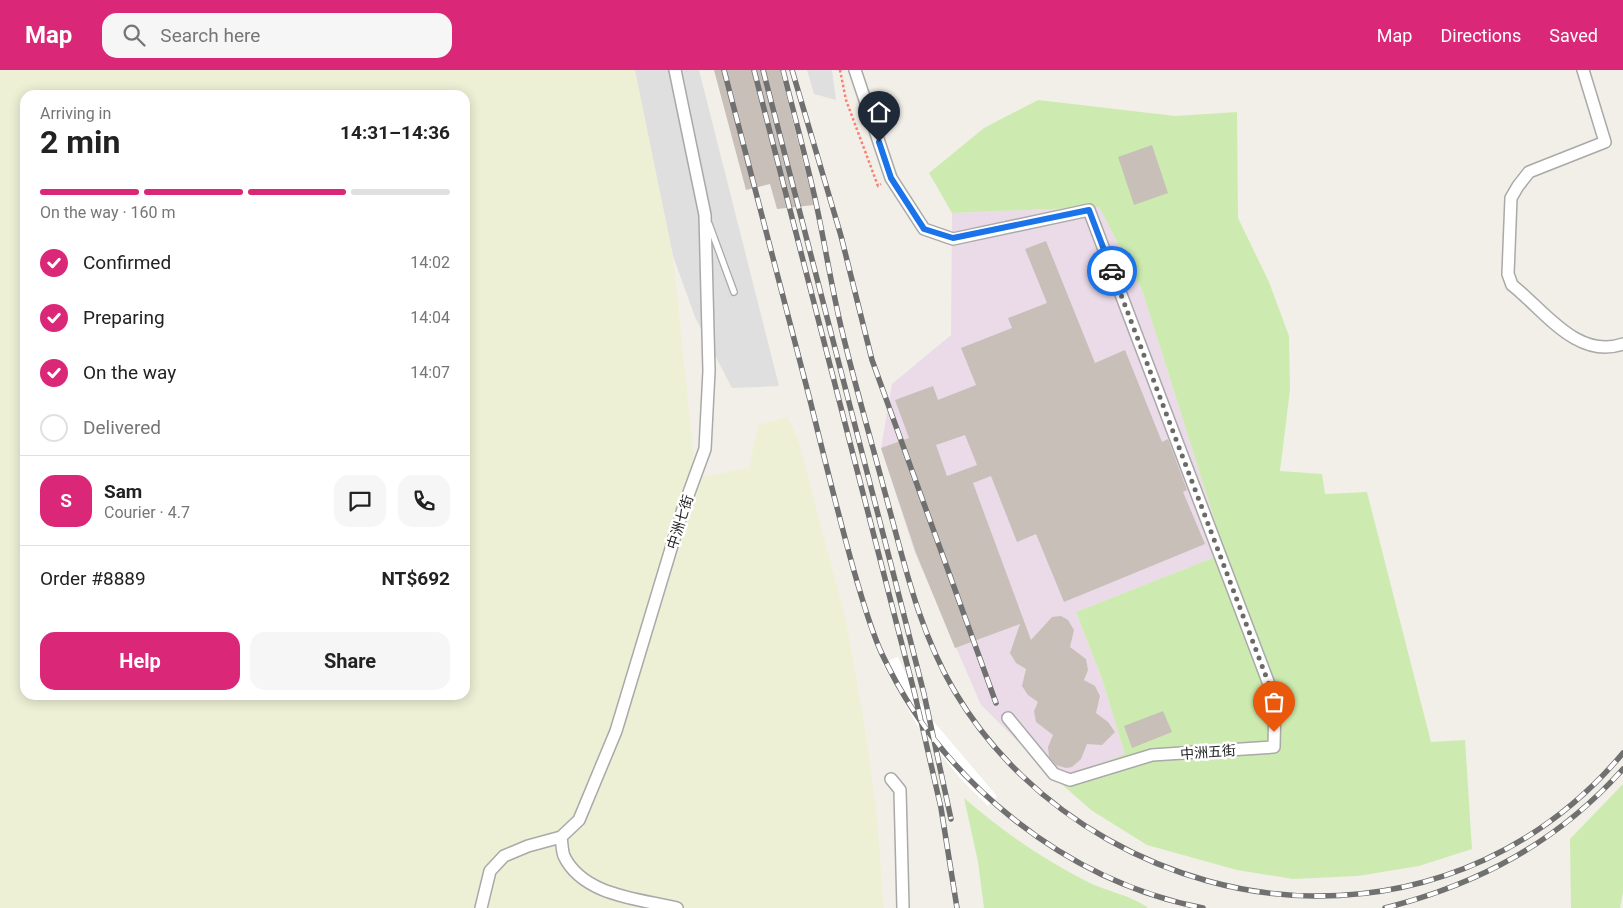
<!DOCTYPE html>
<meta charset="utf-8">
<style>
:root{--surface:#fff;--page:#f6f6f6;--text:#222;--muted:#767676;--line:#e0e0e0;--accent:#db2777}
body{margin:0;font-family:Roboto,"Noto Sans TC",sans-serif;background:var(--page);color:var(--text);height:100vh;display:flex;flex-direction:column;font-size:19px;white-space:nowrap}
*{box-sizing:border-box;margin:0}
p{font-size:16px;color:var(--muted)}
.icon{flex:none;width:28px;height:28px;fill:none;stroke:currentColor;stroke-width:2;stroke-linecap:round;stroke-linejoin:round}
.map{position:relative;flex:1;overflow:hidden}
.side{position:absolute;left:20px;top:20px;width:450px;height:610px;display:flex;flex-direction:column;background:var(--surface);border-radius:15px;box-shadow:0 2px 12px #0003}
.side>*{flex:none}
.pin{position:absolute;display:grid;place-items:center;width:42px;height:42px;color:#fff;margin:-51px -21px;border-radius:50% 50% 50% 0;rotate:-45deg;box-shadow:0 0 5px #0007}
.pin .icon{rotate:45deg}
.courier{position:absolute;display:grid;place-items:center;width:50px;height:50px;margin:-25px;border:4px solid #1a73e8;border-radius:50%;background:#fff;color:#222;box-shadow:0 1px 6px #0007}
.summary em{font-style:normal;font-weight:700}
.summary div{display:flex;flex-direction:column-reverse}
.summary{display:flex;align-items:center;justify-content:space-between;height:85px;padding:0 20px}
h1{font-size:32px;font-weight:700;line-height:38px}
.bar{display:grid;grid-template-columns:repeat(4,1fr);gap:8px 5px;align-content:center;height:60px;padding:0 20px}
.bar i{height:6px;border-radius:4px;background:var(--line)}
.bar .on{background:var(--accent)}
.bar p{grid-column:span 4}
.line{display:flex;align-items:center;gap:12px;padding:0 20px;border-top:1px solid var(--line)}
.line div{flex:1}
.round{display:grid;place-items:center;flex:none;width:52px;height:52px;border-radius:15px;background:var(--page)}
ol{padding:0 20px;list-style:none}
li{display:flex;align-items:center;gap:15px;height:55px}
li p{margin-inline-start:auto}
li .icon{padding:5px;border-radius:50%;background:var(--accent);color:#fff;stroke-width:4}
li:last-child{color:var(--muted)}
li i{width:28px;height:28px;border:2px solid var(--line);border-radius:50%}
.cta{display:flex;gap:10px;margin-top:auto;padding:10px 20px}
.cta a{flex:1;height:58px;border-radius:15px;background:var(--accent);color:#fff;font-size:20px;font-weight:700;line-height:58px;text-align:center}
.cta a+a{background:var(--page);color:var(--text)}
header{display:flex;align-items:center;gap:30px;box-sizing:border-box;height:70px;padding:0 25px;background:var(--accent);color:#fff}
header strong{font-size:24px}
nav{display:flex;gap:28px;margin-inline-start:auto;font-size:18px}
.search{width:350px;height:45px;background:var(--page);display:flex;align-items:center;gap:12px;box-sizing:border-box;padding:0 18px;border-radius:15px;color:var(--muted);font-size:19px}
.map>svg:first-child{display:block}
.residential{fill:#e0dfdf}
.industrial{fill:#ebdbe8}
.farmland{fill:#eef0d5;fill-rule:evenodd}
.grass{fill:#cdebb0}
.pier{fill:#fff}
.building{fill:#c7bfb8;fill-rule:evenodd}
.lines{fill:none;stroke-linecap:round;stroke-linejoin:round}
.lane-casing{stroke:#a9a9a9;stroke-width:8}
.street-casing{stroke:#a9a9a9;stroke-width:14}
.path{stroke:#fa8072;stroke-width:2.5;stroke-dasharray:2.5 2.5;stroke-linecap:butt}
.lane{stroke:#fff;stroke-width:5.5}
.street{stroke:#fff;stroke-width:11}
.rail-casing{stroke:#707070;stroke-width:5.5}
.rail{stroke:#fff;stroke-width:4;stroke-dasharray:11;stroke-linecap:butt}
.done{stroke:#6b6a68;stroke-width:5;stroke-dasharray:0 9}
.route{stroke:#1a73e8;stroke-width:6}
.labels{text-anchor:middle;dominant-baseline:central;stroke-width:5;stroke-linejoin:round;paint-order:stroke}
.street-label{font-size:14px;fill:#222;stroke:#fff}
</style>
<header>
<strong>Map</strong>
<div class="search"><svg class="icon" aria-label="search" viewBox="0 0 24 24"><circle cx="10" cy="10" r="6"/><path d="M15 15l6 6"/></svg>Search here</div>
<nav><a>Map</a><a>Directions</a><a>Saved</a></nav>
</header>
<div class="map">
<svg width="1623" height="838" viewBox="0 0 1623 838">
<rect width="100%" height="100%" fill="#f2efe9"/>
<!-- residential -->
<path class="residential" d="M634 0H699L779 316 732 318 695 247 673 186Z
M807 0H832L836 30 814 24Z"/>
<!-- industrial -->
<path class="industrial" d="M1099 137 1142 220 1225 483 1076 542 1102 609 1125 684 1057 710 981 635 915 483 881 378 892 314 951 265 952 143Z"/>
<!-- farmland -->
<path class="farmland" d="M0 0H635L673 186 696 408 749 398 758 355 787 347 798 369 846 551 865 659 876 736 884 838H0ZM25 25H465V625H25Z"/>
<!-- grass -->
<path class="grass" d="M1038 30 1175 46 1237 42 1238 148 1269 212 1289 266 1290 320 1280 401 1322 404 1325 424 1367 422 1431 672 1465 670 1472 779 1419 796 1358 806 1293 809 1237 800 1147 775 1091 740 1057 710 1125 684 1102 609 1076 542 1225 483 1142 220 1099 137 952 143 929 103 984 58Z
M1623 714V822L1620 838H1571L1570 769Z
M964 728C1005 763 1041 788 1088 812 1106 821 1133 826 1148 838H984L978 792Z"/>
<!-- pier -->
<path class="pier" d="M898 587 917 628 934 652 997 726 988 736 959 707 917 655 882 593Z"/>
<!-- building -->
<path class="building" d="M714 0H780L814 135 777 139 770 114 746 120Z
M1152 75 1168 123 1134 135 1118 87Z
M1046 171 1095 293 1125 280 1162 372 1168 369 1187 420 1183 422 1205 474 1064 532 1036 464 1017 472 991 406 973 413 1031 570 1052 547 1061 546 1068 550 1074 560 1070 577 1086 589 1088 600 1084 610 1095 616 1100 626 1096 643 1108 652 1115 662 1102 675 1087 674 1081 689 1072 697 1066 698 1056 695 1049 687 1048 677 1053 665 1036 652 1034 641 1038 632 1028 625 1022 616 1026 599 1016 593 1010 583 1020 554 955 578 916 483 881 378 909 368 895 330 933 316 938 330 976 315 961 278 1012 258 1008 248 1047 233 1025 179ZM965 365 977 395 947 406 936 375Z
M1163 641 1172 662 1132 678 1124 656Z"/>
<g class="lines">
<!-- lane casing -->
<g class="lane-casing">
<path id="lane" d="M709 154 734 222"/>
</g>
<!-- street casing -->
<g class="street-casing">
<path id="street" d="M855 0 891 108 924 159 953 169 1089 140 1275 630 1274 677 1152 685 1070 710 1054 704 1008 648
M1583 0 1605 72 1529 102 1518 116 1511 128 1508 204 1512 215C1544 240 1577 290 1623 274
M891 709 900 720 903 838
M561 767C562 773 562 781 564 786 583 826 640 829 677 838
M481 838 490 801 504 786 528 776 561 767 579 750 616 661 683 439 705 379 709 301 705 145 675 0"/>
</g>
<!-- path -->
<path class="path" d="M840 0 846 30 878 116 881 114"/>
<!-- lane -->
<use href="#lane" class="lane"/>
<!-- street -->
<use href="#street" class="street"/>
<!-- rail casing -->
<g class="rail-casing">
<path id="rail" d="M724 0C753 110 781 220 810 330 824 387 838 444 854 501 862 528 870 558 882 584 941 711 1065 811 1203 838
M754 0 915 625 941 738 957 838
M763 0 896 514 924 624 951 749
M783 0C794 44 806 88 816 133 826 179 833 227 845 273 857 322 871 370 884 419 903 488 918 560 955 622 1028 745 1171 825 1314 826 1435 827 1545 776 1623 683
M792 0 841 166 872 290 996 633
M1385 838C1479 814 1558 772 1623 699"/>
</g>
<!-- rail -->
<use href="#rail" class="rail"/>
</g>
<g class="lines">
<!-- done -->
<path class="done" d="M1112 201 1275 630 1274 662"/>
<!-- route -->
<path class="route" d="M879 72 891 108 924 159 953 168 1089 140 1112 201"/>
</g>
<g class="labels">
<!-- street labels -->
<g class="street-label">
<text transform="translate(680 452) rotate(-72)">中洲七街</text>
<text transform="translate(1208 682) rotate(-4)">中洲五街</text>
</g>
</g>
</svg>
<div class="pin" style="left:1274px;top:662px;background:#ea580c"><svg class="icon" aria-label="bag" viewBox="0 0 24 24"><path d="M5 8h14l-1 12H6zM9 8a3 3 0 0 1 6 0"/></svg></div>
<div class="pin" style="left:879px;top:72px;background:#1f2937"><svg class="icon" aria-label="home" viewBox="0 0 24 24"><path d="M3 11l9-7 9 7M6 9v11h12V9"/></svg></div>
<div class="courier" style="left:1112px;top:201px"><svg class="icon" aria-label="car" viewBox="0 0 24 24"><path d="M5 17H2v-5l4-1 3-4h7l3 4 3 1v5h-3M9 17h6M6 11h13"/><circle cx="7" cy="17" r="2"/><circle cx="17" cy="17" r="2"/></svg></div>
<section class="side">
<div class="summary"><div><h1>2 min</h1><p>Arriving in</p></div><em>14:31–14:36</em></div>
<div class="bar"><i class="on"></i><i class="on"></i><i class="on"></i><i></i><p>On the way · 160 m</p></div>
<ol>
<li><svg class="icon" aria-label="check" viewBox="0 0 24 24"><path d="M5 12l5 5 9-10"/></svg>Confirmed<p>14:02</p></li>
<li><svg class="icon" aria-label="check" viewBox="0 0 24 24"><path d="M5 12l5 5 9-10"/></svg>Preparing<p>14:04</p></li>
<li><svg class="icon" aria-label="check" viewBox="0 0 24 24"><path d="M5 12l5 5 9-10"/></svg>On the way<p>14:07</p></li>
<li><i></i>Delivered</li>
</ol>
<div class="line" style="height:90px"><b class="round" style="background:var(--accent);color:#fff">S</b><div><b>Sam</b><p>Courier · 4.7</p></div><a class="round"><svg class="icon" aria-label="chat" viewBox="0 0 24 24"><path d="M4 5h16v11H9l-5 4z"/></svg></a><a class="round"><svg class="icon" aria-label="phone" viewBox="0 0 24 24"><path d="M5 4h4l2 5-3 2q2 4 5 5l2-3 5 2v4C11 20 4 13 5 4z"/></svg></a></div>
<div class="line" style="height:65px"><div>Order #8889</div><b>NT$692</b></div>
<div class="cta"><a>Help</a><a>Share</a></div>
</section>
</div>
